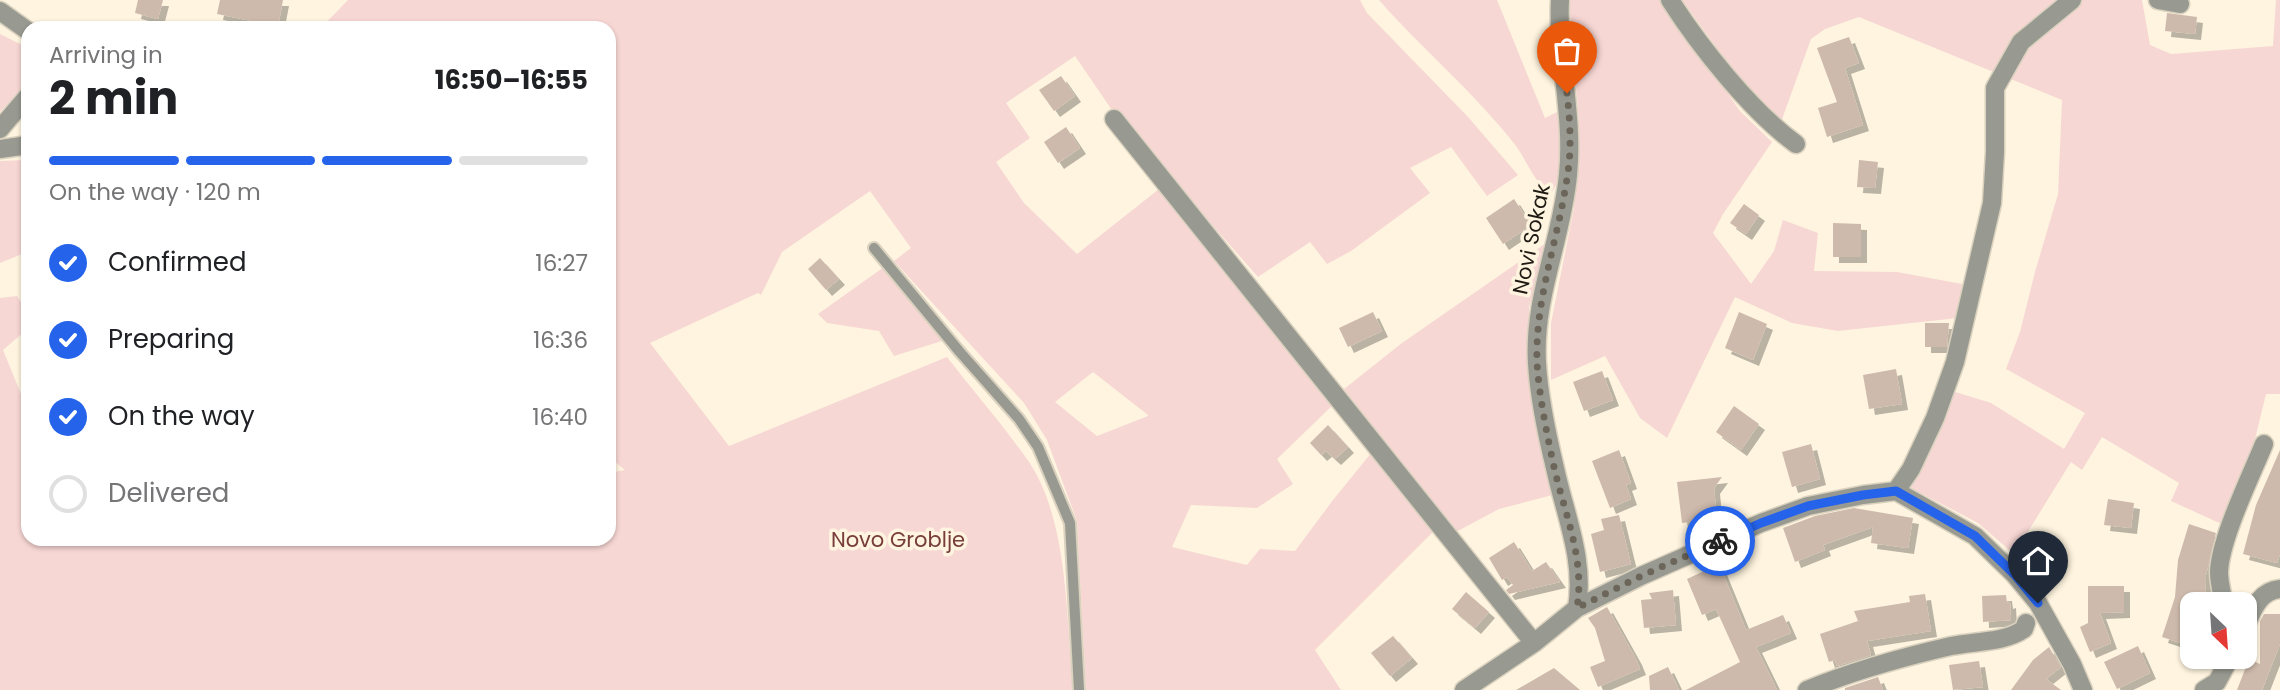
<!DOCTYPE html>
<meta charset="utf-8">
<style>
:root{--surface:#fff;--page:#f2f2f2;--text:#202124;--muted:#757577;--line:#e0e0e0;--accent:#2563eb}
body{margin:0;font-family:Poppins,sans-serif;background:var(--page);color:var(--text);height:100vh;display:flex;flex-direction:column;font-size:26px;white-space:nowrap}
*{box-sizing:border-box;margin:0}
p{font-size:23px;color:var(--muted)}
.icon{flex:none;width:38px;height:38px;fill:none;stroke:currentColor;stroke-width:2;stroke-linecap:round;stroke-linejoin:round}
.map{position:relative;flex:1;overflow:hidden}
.details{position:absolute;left:21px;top:21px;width:595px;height:525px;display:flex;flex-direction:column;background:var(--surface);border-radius:21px;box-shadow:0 2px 5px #0004}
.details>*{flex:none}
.needle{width:46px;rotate:155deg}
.controls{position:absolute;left:2180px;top:592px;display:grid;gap:14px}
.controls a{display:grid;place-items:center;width:77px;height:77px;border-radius:14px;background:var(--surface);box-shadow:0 2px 5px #0004;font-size:35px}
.pin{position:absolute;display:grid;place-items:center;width:60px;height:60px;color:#fff;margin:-72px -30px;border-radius:50% 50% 50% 0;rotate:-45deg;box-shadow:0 0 7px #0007}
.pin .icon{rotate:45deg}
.courier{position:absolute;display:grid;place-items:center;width:70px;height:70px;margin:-35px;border:5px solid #2563eb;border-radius:50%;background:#fff;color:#222;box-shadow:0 2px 9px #0007}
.overview em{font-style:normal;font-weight:700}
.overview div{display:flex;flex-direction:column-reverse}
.overview{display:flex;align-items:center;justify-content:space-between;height:119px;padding:0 28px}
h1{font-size:46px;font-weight:700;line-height:52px}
.bar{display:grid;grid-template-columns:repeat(4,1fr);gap:10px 7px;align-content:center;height:84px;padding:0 28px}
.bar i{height:9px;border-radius:5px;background:var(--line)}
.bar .active{background:var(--accent)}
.bar p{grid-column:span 4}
ol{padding:0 28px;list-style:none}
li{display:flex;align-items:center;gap:21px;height:77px}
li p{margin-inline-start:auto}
li .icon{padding:7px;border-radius:50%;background:var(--accent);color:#fff;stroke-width:4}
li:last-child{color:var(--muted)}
li i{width:38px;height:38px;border:4px solid var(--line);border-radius:50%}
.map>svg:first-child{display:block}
.green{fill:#f7d7d4;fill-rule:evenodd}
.building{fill:#cebaac;filter:url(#shadow)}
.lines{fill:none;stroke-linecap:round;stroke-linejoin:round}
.service-casing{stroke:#dad1be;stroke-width:14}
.minor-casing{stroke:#dad1be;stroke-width:21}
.service{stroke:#989a91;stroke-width:10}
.minor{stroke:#989a91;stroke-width:18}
.done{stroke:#6c665a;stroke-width:7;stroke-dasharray:0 12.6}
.route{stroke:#2563eb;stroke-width:9}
.labels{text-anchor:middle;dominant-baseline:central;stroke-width:7;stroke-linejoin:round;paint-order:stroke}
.street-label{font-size:21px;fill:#1e1a13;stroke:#fef4df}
.park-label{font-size:21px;fill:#783d3a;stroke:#fef4df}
</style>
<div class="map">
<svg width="2280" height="690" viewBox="0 0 2280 690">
<defs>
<filter id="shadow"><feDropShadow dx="6" dy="6" stdDeviation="0" flood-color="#0004"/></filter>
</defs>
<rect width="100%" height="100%" fill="#fef4df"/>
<!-- green -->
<path class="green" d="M348 0H1360L1367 13 1469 118 1518 175 1487 196 1451 147 1410 168 1430 193 1351 251 1327 264 1310 242 1258 277 1114 113 1075 56 1006 103 1030 138 996 162 1024 203 1077 254 1159 189 1335 403 1277 459 1293 484 1257 508 1191 505 1172 547 1247 565 1260 549 1295 551 1333 500 1372 452 1433 532 1315 650 1341 690H1086L1077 521 1047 440 1024 403 894 261 911 248 870 191 782 252 761 295 758 293 650 343 729 446 947 357C974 392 1004 426 1029 462 1069 522 1066 619 1073 690H0V298L17 296 26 310 25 331 3 350 28 411V539H609V473L625 470 609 457V28H321ZM1093 372 1148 415V416L1097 436 1055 402Z
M1379 0H1497L1545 118 1557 112C1559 138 1568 171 1551 193 1534 183 1527 161 1516 146 1476 94 1422 49 1379 0Z
M1569 0H1662L1740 111 1772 142 1723 214 1713 233 1751 284 1774 251 1783 220 1818 233 1814 271 1897 272 1962 284 1958 318 1838 331 1792 323 1735 297 1667 438 1640 418 1605 356 1551 380V323L1574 208 1579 122Z
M1682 0H2142L2150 45 2171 54 2273 46 2276 0H2280V394H2266L2256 435 2226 526 2171 501 2179 483 2102 437 2082 470 2071 462 2014 554 1978 523 1911 488 1931 448 1952 391 1991 403 2064 449 2085 413 2006 369 2020 332 2035 272 2058 194 2062 100 1859 17 1825 29 1811 39 1781 122 1746 88Z
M0 34 28 48V82L0 112Z
M28 160V247L22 254 0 263V161Z
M1549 241 1529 307V360L1556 494 1499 509 1454 533 1344 389 1402 343Z
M884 267 945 340 894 356 879 331 827 323 818 314Z"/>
<!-- building -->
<path class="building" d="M138 0H163L158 19 135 13Z
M220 0H283L278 26 217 14Z
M2167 13 2197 17 2195 34 2165 31Z
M1849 37 1859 63 1845 68 1863 125 1827 137 1818 108 1837 102 1817 48Z
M1061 76 1075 96 1054 111 1039 90Z
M1066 127 1080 148 1058 163 1044 142Z
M1859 160 1878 162 1875 188 1857 187Z
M1514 199 1531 225 1503 244 1486 218Z
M1744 204 1759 215 1746 234 1730 223Z
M1833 223 1861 224V257H1833Z
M820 258 839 279 826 290 808 269Z
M1373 312 1382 331 1348 347 1339 328Z
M1739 312 1767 324 1753 360 1725 348Z
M1925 323H1949L1947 347H1925Z
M1896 369 1902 404 1869 409 1863 375Z
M1602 371 1613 400 1584 411 1573 382Z
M1734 406 1759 424 1741 450 1716 432Z
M1328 425 1348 447 1335 459 1326 451 1321 455 1310 443Z
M1811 444 1820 479 1792 487 1782 452Z
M1619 450 1631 483 1626 485 1631 499 1610 508 1592 461Z
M2280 450V554L2277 563 2243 554 2256 505Z
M1722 477 1714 488 1717 519 1682 523 1677 482Z
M2108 499 2134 503 2131 528 2104 525Z
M1854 508 1913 518 1908 548 1871 543 1873 527 1823 545 1825 550 1795 562 1783 528 1815 516Z
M1619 515 1631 564 1600 572 1591 534 1604 530 1601 519Z
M2189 524 2216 533 2206 575 2205 601H2193V647L2162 637 2175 597 2178 560Z
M1514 542 1532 571 1546 562 1560 582 1509 594 1506 590 1513 585 1507 577 1502 580 1489 558Z
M1719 564 1746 630 1783 615 1791 633 1756 647 1777 690H1686L1740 662 1716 609 1702 615 1687 579Z
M2088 586H2124V612L2100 613 2111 643 2090 652 2080 627 2088 623Z
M1673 590 1676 625 1644 628 1641 600 1652 599 1649 593Z
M1466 592 1489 612 1475 628 1452 609Z
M1925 594 1931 631 1867 641 1871 655 1837 666 1835 660 1829 662 1820 634 1858 621 1854 611 1910 602 1909 596Z
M2006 595 2007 603 2010 602 2011 620 1983 622 1982 596Z
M1607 607 1636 659 1640 669 1598 687 1590 667 1605 661 1595 628 1588 618Z
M2264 614H2280V644L2262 690H2237L2249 659 2260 664V621Z
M1393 636 1412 658 1390 676 1371 653Z
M2138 646 2150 673 2117 689 2104 662Z
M2049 647 2061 667 2046 679 2061 690H2011L2033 660Z
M1979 661 1983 687 1953 690 1949 665Z
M1668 667 1679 690H1650L1649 676Z
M1554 668 1580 690H1516Z
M1878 677 1883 690H1845V688Z"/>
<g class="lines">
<!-- service casing -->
<g class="service-casing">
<path id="service" d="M874 248 959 351 1019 419 1038 447 1070 523 1079 690"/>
</g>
<!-- minor casing -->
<g class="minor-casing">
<path id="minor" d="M1560 0C1557 58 1574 116 1568 175 1562 239 1533 298 1537 363 1539 398 1547 435 1555 468 1565 515 1585 559 1577 608
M1670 0C1700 47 1751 111 1796 144
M2158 0 2180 4
M0 11 28 31
M1114 119 1534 643
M0 129 28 96
M0 149 28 145
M1896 491 1911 469 1935 418 1955 362 1992 203 1995 152V88L2021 42 2072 0
M2224 604C2222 593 2219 582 2219 572 2220 539 2251 476 2264 444
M2245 627C2253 610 2259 591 2280 589
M1464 690 1534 643 1577 608 1641 576 1761 523 1808 506 1863 495 1896 491 1975 536 2015 575 2038 603 2072 664 2083 690
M1807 690C1853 671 1903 657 1951 646 1975 641 2004 643 2024 629L2026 623
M2204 690 2217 682 2231 656"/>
</g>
<!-- service -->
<use href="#service" class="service"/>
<!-- minor -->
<use href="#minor" class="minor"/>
</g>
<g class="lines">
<!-- done -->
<path class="done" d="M1567 93C1570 120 1572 151 1567 178 1558 240 1535 299 1537 362 1539 396 1547 434 1554 467 1565 515 1585 559 1577 608L1641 576 1720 541"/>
<!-- route -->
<path class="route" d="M1720 541 1761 523 1808 506 1863 495 1896 491 1975 536 2015 575 2038 603"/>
</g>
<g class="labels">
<!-- street labels -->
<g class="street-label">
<text transform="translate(1531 239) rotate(-78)">Novi Sokak</text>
</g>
<!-- park labels -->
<g class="park-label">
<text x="898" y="539">Novo Groblje</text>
</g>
</g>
</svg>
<div class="controls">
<a><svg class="needle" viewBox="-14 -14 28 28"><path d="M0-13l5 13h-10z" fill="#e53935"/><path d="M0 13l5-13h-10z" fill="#757577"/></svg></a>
</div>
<div class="pin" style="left:1567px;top:93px;background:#ea580c"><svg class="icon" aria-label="bag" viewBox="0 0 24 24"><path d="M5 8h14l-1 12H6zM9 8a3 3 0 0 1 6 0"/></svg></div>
<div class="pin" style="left:2038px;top:603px;background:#1f2937"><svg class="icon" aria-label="home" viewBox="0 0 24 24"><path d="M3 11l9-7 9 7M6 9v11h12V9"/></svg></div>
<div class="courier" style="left:1720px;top:541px"><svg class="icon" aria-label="bike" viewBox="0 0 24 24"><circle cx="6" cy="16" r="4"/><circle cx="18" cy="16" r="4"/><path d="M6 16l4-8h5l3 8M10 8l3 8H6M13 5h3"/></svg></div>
<section class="details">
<div class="overview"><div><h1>2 min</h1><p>Arriving in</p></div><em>16:50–16:55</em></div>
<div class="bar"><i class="active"></i><i class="active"></i><i class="active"></i><i></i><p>On the way · 120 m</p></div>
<ol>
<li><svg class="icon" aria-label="check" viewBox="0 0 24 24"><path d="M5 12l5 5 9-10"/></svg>Confirmed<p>16:27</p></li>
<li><svg class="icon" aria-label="check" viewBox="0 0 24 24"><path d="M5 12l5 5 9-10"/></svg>Preparing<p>16:36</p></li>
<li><svg class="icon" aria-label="check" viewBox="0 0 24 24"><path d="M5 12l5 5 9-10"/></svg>On the way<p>16:40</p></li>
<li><i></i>Delivered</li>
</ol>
</section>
</div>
